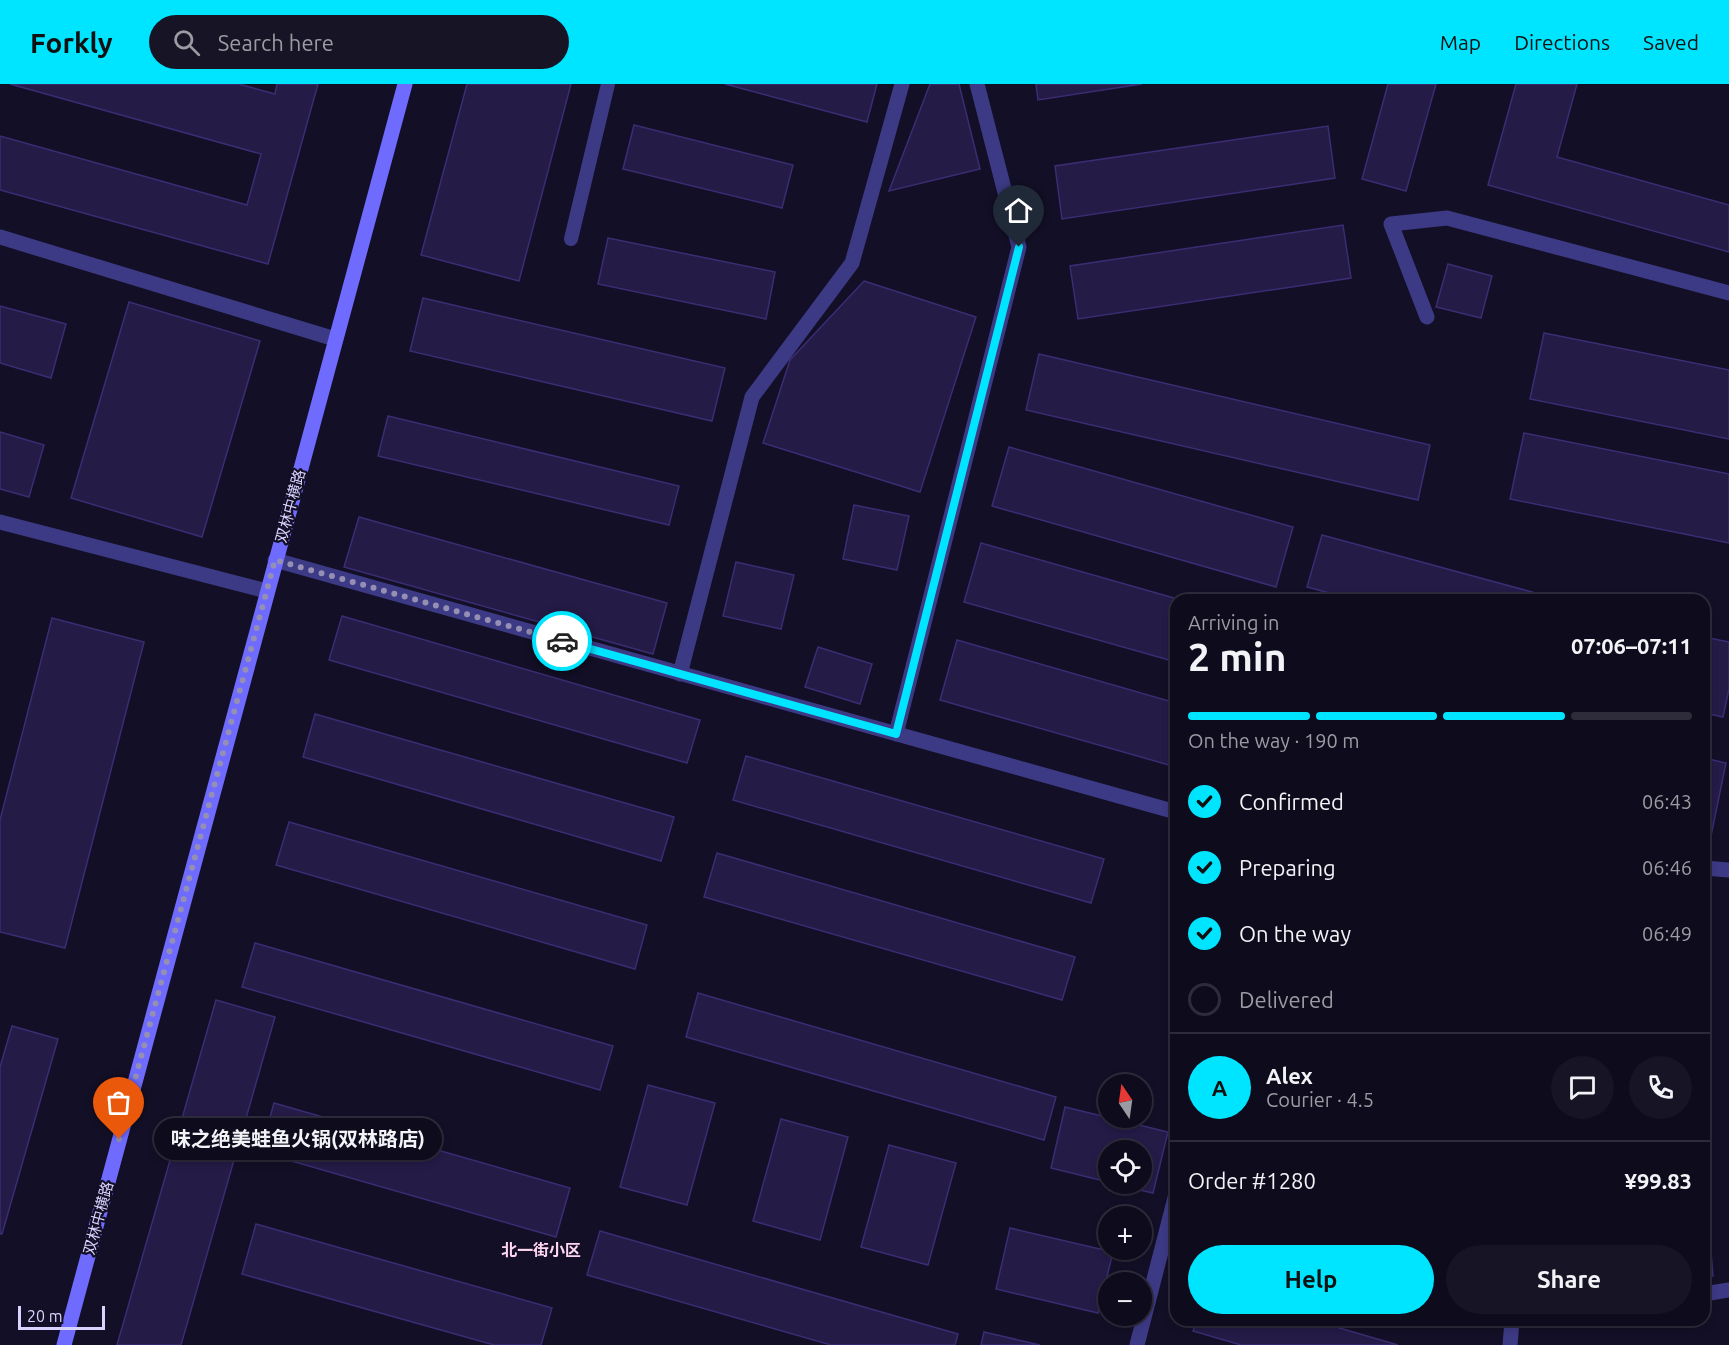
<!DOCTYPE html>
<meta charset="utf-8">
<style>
:root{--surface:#0e0b1c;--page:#171425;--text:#f1f3f6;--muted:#9b9ba3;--line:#2e2b3b;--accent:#00e5ff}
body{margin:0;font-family:Ubuntu,"Noto Sans SC",sans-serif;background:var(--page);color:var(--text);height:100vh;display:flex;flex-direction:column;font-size:22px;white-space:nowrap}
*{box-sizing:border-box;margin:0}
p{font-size:20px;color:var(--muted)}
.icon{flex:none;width:33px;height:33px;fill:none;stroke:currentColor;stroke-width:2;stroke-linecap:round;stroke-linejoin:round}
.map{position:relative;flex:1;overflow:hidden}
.panel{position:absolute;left:1170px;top:510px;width:540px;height:732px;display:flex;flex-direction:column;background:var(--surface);border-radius:18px;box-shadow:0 3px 9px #0003,0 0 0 2px var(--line)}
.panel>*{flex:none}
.needle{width:39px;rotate:347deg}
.controls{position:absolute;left:1098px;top:990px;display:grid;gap:12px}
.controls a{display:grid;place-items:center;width:54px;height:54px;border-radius:50%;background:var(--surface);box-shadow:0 3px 9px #0003,0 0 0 2px var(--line);font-size:30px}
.scale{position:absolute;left:18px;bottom:15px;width:87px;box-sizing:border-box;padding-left:6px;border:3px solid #d9d4ff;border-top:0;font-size:16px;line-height:21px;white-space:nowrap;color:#d9d4ff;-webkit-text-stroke:4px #130f26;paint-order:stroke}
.pin{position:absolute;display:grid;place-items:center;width:51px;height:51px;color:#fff;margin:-62px -26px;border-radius:50% 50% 50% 0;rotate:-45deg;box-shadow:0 0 6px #0007}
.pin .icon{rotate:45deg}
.courier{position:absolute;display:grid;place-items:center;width:60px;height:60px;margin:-30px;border:4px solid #00e5ff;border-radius:50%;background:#fff;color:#222;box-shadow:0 2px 8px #0007}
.bubble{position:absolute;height:42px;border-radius:21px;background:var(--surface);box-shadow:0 3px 9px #0003,0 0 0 2px var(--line);font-size:20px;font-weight:700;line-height:42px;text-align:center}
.headline em{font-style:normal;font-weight:700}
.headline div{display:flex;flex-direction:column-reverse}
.headline{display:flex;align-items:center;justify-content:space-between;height:102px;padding:0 18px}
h1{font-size:39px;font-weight:700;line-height:45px}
.bar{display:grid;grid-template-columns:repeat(4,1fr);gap:9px 6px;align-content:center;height:72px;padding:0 18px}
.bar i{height:8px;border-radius:4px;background:var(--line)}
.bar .active{background:var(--accent)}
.bar p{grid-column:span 4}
.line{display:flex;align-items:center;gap:15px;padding:0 18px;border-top:2px solid var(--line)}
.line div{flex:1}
.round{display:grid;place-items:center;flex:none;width:63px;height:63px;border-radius:32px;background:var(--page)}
ol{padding:0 18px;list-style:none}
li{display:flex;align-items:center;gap:18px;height:66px}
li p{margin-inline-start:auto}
li .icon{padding:6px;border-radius:50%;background:var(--accent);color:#111;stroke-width:4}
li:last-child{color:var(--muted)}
li i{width:33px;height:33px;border:3px solid var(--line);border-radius:50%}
.cta{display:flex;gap:12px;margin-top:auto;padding:12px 18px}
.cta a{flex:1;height:69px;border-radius:36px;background:var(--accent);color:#111;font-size:24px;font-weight:700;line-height:69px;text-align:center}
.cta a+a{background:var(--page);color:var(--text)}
header{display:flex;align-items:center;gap:36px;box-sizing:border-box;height:84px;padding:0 30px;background:var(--accent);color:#111}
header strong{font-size:28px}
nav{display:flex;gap:33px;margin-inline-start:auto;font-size:21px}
.search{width:420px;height:54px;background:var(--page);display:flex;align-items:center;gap:15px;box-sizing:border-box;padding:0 21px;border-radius:33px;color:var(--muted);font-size:22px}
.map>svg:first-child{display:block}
.building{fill:#241b47;stroke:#3b2d73;stroke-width:1.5}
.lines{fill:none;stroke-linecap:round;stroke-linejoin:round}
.lane{stroke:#3d3a85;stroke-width:14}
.street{stroke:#3d3a85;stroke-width:15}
.secondary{stroke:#6f6bff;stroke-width:15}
.done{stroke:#948fb3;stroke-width:6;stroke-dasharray:0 10.8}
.route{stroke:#00e5ff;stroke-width:8}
.labels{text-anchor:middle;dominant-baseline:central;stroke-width:4.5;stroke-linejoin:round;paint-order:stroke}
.street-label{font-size:15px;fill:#d9d4ff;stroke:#130f26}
.neighbourhood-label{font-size:16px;font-weight:bold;fill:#ffd6f0;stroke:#130f26}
</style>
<header>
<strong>Forkly</strong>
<div class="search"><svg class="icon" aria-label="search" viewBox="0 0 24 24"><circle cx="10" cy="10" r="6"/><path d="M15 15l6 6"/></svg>Search here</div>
<nav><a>Map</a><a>Directions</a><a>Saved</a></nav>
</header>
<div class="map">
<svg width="1729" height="1261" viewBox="0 0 1729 1261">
<rect width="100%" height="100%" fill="#130f26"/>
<!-- building -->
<path class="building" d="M10 0H239L275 10 277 0H318L268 180 0 106V52L247 121 261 70Z
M467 0H571L519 197 421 171Z
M725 0H877L867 38Z
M930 0H959L980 85 889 107Z
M1036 0H1142L1038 16Z
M1388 0H1436L1406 107 1362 95Z
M1516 0H1577L1557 73 1729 121V168L1488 101Z
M634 41 793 81 782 124 623 85Z
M1328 42 1335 94 1062 135 1055 82Z
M1343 141 1351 194 1078 235 1070 182Z
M608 154 775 188 766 235 598 200Z
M1448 180 1492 192 1481 234 1436 223Z
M864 197 976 233 920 408 763 359 790 276Z
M423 214 725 284 712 337 410 267Z
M129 218 260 257 202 453 71 414Z
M0 222 66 240 51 294 0 279Z
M1544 249 1729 286V355L1530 315Z
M1039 270 1430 361 1418 416 1026 326Z
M388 332 679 402 669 441 378 372Z
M0 348 44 361 29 413 0 405Z
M1524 349 1729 390V459L1510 415Z
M1009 363 1293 443 1276 503 992 422Z
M854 421 909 432 897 486 843 475Z
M359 433 667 519 653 570 344 483Z
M1322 451 1554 514 1553 516H1355L1307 503Z
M981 459 1181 516H1176V578L964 518Z
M736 478 794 491 781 545 723 532Z
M342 532 700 636 687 679 329 576Z
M52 534 144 558 65 864 0 848V736Z
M1704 553 1729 558V605L1723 633 1704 629Z
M957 556 1176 619V683L940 616Z
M818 563 872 580 860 620 805 603Z
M315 630 674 733 661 777 303 673Z
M746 672 1104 775 1091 819 733 716Z
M1704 674 1726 679 1711 752 1704 751Z
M289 738 647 841 635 885 276 781Z
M717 769 1075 873 1062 916 704 813Z
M255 859 613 962 600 1006 242 903Z
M698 909 1056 1013 1044 1056 686 953Z
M216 916 275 933 181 1261H117Z
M12 942 58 955 2 1150H0V983Z
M648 1001 715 1019 687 1121 620 1103Z
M274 1019 570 1104 556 1153 260 1068Z
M1065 1023 1168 1048 1153 1109 1114 1100H1142V1066H1108V1098L1051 1084Z
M781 1035 848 1053 820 1156 753 1137Z
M889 1061 956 1079 928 1181 861 1163Z
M256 1140 552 1224 541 1261H494L242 1190Z
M1010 1144 1113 1168 1098 1229 996 1205Z
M1704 1144H1709L1713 1192 1704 1193Z
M600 1147 958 1250 955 1261H831L587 1191Z
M1197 1236H1312L1398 1261H1241L1193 1247Z
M984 1248 1040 1261H981Z"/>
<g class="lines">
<!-- lane -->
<path class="lane" d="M571 155 608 0"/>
<!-- street -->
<path class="street" d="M0 153 335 255
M1427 233 1391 140 1447 134 1729 209
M0 438 267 507
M275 476 1176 728
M680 590 752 313 852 179 902 0
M896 650 1019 163 977 0
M1704 784 1729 786
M1704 1210 1729 1206
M1137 1261 1176 1110
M1510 1261 1512 1237 1518 1236"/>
<!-- secondary -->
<path class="secondary" d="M64 1261 405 0"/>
</g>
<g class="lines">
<!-- done -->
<path class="done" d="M119 1055 275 476 562 557"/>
<!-- route -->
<path class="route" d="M562 557 896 650 1019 163"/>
</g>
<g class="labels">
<!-- street labels -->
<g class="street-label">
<text transform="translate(290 422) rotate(-75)">双林中横路</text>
<text transform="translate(98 1134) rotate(-75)">双林中横路</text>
</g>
<!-- neighbourhood labels -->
<g class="neighbourhood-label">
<text x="541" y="1166">北一街小区</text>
</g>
</g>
</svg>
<div class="controls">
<a><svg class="needle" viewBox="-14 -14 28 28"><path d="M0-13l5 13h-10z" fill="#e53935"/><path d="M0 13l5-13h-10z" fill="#9b9ba3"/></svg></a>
<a><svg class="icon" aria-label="locate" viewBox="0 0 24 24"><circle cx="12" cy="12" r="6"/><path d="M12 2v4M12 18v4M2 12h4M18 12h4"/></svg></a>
<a>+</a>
<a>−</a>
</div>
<div class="scale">20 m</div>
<div class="pin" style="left:119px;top:1055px;background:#ea580c"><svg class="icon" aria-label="bag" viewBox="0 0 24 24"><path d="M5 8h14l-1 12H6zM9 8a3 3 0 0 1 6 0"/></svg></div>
<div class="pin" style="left:1019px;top:163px;background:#1f2937"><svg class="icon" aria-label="home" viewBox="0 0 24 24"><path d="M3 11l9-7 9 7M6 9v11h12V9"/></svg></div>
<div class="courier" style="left:562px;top:557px"><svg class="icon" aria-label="car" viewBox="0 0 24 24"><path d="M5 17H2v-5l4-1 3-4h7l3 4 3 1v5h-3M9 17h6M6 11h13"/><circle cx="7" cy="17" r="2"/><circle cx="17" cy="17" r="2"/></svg></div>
<div class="bubble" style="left:154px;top:1034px;width:288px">味之绝美蛙鱼火锅(双林路店)</div>
<section class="panel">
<div class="headline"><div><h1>2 min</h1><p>Arriving in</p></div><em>07:06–07:11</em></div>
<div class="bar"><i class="active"></i><i class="active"></i><i class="active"></i><i></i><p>On the way · 190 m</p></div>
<ol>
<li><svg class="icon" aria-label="check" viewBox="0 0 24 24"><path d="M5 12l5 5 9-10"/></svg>Confirmed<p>06:43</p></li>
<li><svg class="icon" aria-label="check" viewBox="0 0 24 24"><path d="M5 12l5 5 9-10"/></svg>Preparing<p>06:46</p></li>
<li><svg class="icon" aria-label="check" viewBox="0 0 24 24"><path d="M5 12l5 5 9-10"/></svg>On the way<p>06:49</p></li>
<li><i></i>Delivered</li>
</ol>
<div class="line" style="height:108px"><b class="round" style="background:var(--accent);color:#111">A</b><div><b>Alex</b><p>Courier · 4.5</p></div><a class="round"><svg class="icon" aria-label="chat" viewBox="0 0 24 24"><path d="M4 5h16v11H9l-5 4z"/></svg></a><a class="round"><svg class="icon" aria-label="phone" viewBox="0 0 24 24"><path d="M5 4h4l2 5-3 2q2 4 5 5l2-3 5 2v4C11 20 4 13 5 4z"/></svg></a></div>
<div class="line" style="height:78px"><div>Order #1280</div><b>¥99.83</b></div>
<div class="cta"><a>Help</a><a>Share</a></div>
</section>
</div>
